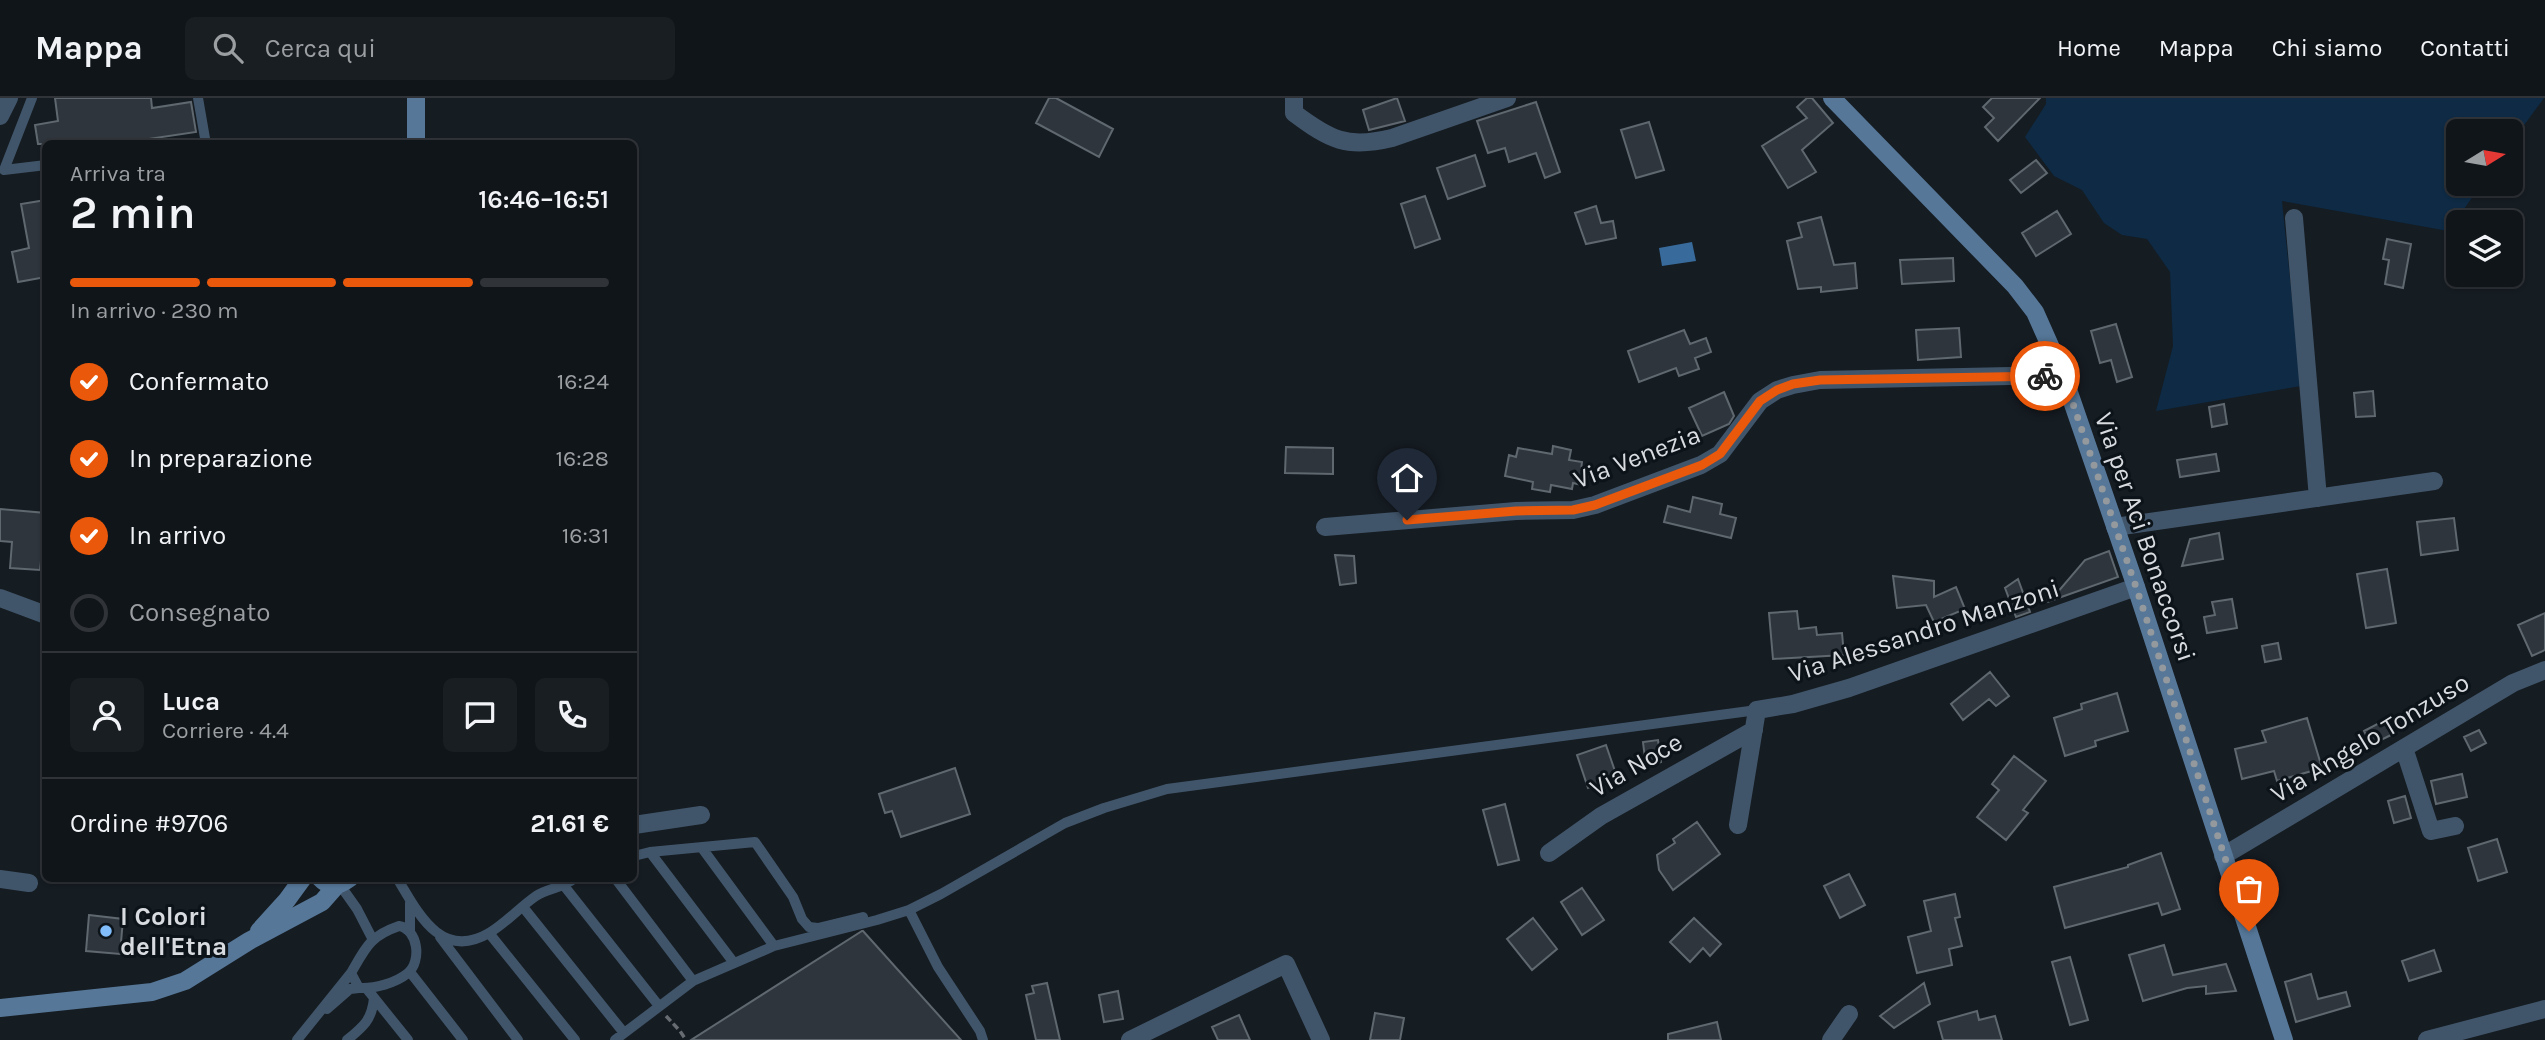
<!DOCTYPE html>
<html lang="it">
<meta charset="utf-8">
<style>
:root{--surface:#10151a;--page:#191e23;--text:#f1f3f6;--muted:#9c9fa2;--line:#303439;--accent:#ea580c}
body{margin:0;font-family:Karla,sans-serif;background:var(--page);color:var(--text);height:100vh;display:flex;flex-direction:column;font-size:26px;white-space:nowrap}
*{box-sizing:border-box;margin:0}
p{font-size:23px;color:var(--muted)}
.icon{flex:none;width:38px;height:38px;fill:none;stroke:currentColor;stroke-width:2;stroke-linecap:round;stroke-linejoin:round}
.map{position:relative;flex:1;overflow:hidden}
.sheet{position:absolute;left:42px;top:42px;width:595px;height:742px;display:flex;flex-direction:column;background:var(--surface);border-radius:10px;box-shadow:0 2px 5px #0004,0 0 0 2px var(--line)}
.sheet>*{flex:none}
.needle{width:46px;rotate:79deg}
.controls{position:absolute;left:2446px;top:21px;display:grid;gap:14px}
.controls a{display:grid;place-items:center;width:77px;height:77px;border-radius:10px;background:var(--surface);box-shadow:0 2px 5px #0004,0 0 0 2px var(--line);font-size:35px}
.pin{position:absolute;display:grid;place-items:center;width:60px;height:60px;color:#fff;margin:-72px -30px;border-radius:50% 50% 50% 0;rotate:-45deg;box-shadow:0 0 7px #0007}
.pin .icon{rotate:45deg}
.courier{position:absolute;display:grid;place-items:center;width:70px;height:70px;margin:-35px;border:5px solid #ea580c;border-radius:50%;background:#fff;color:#222;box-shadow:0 2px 9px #0007}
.overview em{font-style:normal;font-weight:600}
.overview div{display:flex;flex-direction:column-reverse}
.overview{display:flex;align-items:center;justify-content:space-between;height:119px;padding:0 28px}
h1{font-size:46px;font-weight:600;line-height:52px}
.bar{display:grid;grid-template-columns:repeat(4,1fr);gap:10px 7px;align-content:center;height:84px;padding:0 28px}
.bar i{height:9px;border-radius:5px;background:var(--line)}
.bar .current{background:var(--accent)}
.bar p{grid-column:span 4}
.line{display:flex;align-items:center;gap:18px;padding:0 28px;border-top:2px solid var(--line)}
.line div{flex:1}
.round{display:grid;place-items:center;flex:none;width:74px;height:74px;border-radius:10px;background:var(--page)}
ol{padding:0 28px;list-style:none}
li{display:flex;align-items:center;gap:21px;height:77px}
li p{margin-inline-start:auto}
li .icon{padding:7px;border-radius:50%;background:var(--accent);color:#fff;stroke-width:4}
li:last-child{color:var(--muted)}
li i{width:38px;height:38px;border:4px solid var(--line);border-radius:50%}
header{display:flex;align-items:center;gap:42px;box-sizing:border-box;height:98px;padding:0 35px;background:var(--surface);border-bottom:2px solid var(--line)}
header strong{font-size:33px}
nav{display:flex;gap:38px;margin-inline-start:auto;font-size:24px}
.search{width:490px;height:63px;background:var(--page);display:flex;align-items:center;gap:18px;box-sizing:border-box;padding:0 24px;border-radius:10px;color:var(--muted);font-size:26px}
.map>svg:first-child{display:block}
.green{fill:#0e2a44}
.water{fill:#386b9b}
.building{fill:#2e353d;stroke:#5f676f;stroke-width:2}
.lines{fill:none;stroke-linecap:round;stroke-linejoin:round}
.path{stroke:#676c72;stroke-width:3.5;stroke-dasharray:7 3.5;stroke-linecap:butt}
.lane{stroke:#41556a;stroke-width:10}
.street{stroke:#41556a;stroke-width:18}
.secondary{stroke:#567798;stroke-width:18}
.done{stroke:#94999e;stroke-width:7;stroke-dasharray:0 12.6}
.route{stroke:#ea580c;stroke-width:9}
.poi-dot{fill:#80bdfa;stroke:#0c1319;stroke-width:2.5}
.labels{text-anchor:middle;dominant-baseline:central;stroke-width:6;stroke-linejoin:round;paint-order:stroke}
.street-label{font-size:26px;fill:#d8dce1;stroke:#0c1319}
.poi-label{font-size:26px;font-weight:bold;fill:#d8dce1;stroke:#0c1319;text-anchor:start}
</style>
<header>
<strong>Mappa</strong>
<div class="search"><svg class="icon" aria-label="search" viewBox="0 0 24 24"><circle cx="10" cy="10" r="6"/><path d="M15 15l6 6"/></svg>Cerca qui</div>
<nav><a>Home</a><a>Mappa</a><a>Chi siamo</a><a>Contatti</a></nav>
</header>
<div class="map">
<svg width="2545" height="942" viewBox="0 0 2545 942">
<rect width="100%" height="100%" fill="#151c22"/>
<!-- green -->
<path class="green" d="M2046 0H2544L2511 45V33H2459V86H2482L2448 133 2282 103 2301 288 2156 313 2173 248 2170 174 2147 141 2122 137 2104 125 2082 92 2054 78 2025 39 2046 6Z"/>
<!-- water -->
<path class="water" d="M1692 144 1696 163 1662 168 1659 150Z"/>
<!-- building -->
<path class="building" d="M55 0H151L152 10 191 4 196 34 115 46H38L35 27 58 23Z
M1049 0H1056L1113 31 1099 59 1036 25Z
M1397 0 1405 23 1369 32 1363 12Z
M1807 0H1812L1833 25 1802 52 1816 74 1788 90 1762 48 1807 20 1797 9Z
M1992 0H2040L1998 43 1985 29 1994 20 1983 9Z
M1536 4 1560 74 1545 80 1536 55 1509 64 1505 50 1488 55 1477 23Z
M1649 24 1664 72 1636 80 1621 32Z
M1475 57 1485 88 1448 101 1437 70Z
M2036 62 2047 75 2021 95 2010 82Z
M1425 98 1440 141 1415 150 1401 106Z
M46 102V179L18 184 12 154 29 150 21 106Z
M1596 108 1601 125 1613 123 1616 140 1586 146 1575 115Z
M2057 113 2071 136 2036 158 2022 135Z
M1821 119 1834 167 1855 165 1857 190 1821 194V189L1798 191 1787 143 1802 139 1798 125Z
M2387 141 2411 146 2403 190 2385 186 2389 162 2383 161Z
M1953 160 1954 183 1902 186 1900 162Z
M2116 226 2132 279 2117 284 2111 262 2100 265 2091 233Z
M1959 230 1961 259 1918 262 1916 232Z
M1684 232 1690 246 1706 240 1711 254 1695 260 1699 271 1679 278 1676 270 1639 284 1628 253Z
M2373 293 2375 318 2356 319 2354 295Z
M1724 294 1734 318 1729 326 1702 338 1689 310Z
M2224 306 2227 326 2212 329 2209 309Z
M1553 348 1571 352 1569 362 1582 364 1581 372 1588 373 1586 388 1573 385 1572 391 1551 387 1550 394 1532 391 1533 384 1505 378 1509 357 1516 359 1518 350 1552 356Z
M1286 349 1333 350V376L1285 375Z
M2216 356 2219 373 2180 379 2177 362Z
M1693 399 1722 406 1720 416 1736 420 1731 440 1664 424 1668 408 1690 414Z
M0 411 46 415V454H42L40 472 10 470 12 444 0 443Z
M2454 420 2458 452 2421 457 2417 424Z
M2219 435 2223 461 2182 468 2190 441Z
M2109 453 2118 479 2050 503 2085 462Z
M1335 457 1354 458 1356 485 1340 487Z
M2387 471 2396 525 2366 530 2357 476Z
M1893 478 1934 483V499L1956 489 1965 511 1934 524 1926 507 1897 510Z
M2018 481 2030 514 2016 519 2005 490Z
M2232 501 2237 530 2207 535 2204 519 2215 517 2212 504Z
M1797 513 1799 531 1816 529 1817 537 1842 535 1844 557 1773 561 1769 515Z
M2545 515V552L2532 558 2518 527Z
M2278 545 2281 561 2265 564 2262 548Z
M1990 574 2009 598 1996 608 1989 601 1963 622 1951 606Z
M2117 595 2128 633 2095 643 2096 648 2065 658 2054 620 2082 611 2081 606Z
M2307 620 2322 670 2277 683 2274 673 2242 681 2235 651 2266 644 2262 633Z
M2383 623 2391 637 2371 647 2364 633Z
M2479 632 2486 645 2471 653 2464 639Z
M1658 642 1661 664 1646 669 1643 644Z
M1606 647 1617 679 1588 690 1577 657Z
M2014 658 2046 683 2023 712 2028 715 2006 742 1977 719 1999 692 1992 686Z
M955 670 970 716 901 739 892 713 885 715 879 696Z
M2462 676 2467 699 2436 706 2431 683Z
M2405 698 2411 720 2394 725 2388 703Z
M1505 706 1519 762 1498 767 1483 712Z
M1697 724 1720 756 1673 792 1659 772 1657 757 1675 745 1673 741Z
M2497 741 2507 774 2478 783 2468 750Z
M2161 755 2180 811 2162 817 2158 805 2065 830 2054 789 2128 769V767Z
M1849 776 1865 807 1840 820 1824 788Z
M1582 790 1604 822 1582 837 1561 804Z
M1955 796 1960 819 1955 820 1962 848 1949 851 1952 867 1917 875 1908 839 1931 833 1924 803Z
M89 817 123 821 120 856 86 853Z
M1533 820 1557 851 1532 872 1507 841Z
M1694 820 1721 846 1710 858 1703 850 1690 864 1670 844Z
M863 833 961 942H691L862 833Z
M2164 847 2173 877 2226 866 2236 893 2206 896V888L2187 890 2143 903 2129 857Z
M2434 852 2441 873 2409 883 2402 863Z
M2070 859 2088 922 2070 927 2052 864Z
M2311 876 2318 901 2346 894 2350 908 2296 924 2285 884Z
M1047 885 1060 942H1036L1026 897 1034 895 1032 888Z
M1924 885 1930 906 1894 930 1880 918Z
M1118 893 1123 921 1104 924 1099 897Z
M1977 913 1979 922 1995 918 2002 942H1943L1938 924Z
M1375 915 1404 920 1400 942H1370Z
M1239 917 1250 942H1218L1212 929Z
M1717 924 1721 942H1668V936Z"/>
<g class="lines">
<!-- path -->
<path class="path" d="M666 918 680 933 686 942"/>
<!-- lane -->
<path class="lane" d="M32 0 4 72 46 67
M198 0 206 46
M702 750 774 848
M650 754 734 865
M634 758 650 754 755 744 793 799 802 821 809 829 818 830 863 819
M397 780C418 815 441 863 489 835 506 825 520 809 536 798 549 790 563 790 575 780
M615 780 693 883
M340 787 357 811 372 840
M565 789 659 908
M410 805V834
M523 809 624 935
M909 812 938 869 980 933 983 942
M399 828C418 831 422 863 408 875 396 885 374 891 359 890L351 875C366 849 370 838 399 828Z
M489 835 575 942
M440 839 518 942
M410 874 463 942
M367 891 408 942
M327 911 350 891 359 890
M297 942 351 875
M347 942C363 929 372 922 374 900
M615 942 693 883 774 848 877 822 909 812 941 796 1065 725 1104 710 1167 691 1757 612"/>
<!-- street -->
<path class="street" d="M1294 0V15C1330 42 1347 51 1392 40L1507 0
M0 18 9 0
M2294 120 2318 400
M1325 429 1516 413 1573 412 1595 407 1701 367 1720 356 1760 303 1777 292 1793 287 1820 282 2063 277
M2115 429 2434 383
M0 500 46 517
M2404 650 2431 733 2455 728
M634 727 701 717
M1738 727 1757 612 1793 606 1849 590 2136 489
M1549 755 1601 718 1754 632
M2223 758 2513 585 2545 572
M0 781 29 785
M1130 942 1286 866 1321 942
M1831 942 1849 916
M2427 942 2545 911"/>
<!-- secondary -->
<path class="secondary" d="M1832 0 2015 188 2035 214 2063 277 2136 489 2284 942
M416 46V0
M320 780C330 791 339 788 350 780
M259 833 287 802 303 780
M0 910 152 894 185 883 249 843 322 804 337 787"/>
</g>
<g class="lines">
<!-- done -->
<path class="done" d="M2045 278 2063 277 2136 489 2249 833"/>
<!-- route -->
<path class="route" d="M1407 422 1516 413 1573 412 1595 407 1702 367 1720 356 1760 303 1777 292 1793 286 1820 282 2045 278"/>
</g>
<!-- markers -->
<circle class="poi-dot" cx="106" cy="833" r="7"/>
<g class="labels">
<!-- street labels -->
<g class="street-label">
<text transform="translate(1637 359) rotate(-21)">Via Venezia</text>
<text transform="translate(2145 439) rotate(71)">Via per Aci Bonaccorsi</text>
<text transform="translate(1924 533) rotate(-18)">Via Alessandro Manzoni</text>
<text transform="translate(2370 640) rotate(-31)">Via Angelo Tonzuso</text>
<text transform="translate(1636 667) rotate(-30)">Via Noce</text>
</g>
<!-- poi labels -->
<g class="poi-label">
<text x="120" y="818">I Colori<tspan x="120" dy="30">dell'Etna</tspan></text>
</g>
</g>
</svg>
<div class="controls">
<a><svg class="needle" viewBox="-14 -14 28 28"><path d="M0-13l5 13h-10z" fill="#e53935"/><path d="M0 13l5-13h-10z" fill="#9c9fa2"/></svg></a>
<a><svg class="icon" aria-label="layers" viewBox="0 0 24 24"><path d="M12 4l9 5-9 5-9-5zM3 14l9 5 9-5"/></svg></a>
</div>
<div class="pin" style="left:2249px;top:833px;background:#ea580c"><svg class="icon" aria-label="bag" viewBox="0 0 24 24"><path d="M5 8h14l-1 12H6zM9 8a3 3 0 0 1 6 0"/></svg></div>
<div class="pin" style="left:1407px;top:422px;background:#1f2937"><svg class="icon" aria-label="home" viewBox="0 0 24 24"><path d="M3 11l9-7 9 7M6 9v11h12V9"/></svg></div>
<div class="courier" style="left:2045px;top:278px"><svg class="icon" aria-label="bike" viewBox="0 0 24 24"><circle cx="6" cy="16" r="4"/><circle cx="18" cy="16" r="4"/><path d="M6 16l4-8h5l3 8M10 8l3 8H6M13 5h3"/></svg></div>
<section class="sheet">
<div class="overview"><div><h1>2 min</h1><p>Arriva tra</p></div><em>16:46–16:51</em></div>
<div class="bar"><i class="current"></i><i class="current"></i><i class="current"></i><i></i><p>In arrivo · 230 m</p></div>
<ol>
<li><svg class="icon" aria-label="check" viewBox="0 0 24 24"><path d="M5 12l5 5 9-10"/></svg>Confermato<p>16:24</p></li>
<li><svg class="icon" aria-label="check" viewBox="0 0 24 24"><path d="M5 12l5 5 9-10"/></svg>In preparazione<p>16:28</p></li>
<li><svg class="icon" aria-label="check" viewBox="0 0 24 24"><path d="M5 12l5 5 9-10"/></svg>In arrivo<p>16:31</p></li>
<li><i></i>Consegnato</li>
</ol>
<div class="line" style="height:126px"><a class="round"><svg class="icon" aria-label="person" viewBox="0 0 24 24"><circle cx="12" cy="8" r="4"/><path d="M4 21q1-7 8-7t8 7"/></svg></a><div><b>Luca</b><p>Corriere · 4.4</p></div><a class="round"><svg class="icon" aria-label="chat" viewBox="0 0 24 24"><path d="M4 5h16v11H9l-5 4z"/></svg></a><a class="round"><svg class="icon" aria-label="phone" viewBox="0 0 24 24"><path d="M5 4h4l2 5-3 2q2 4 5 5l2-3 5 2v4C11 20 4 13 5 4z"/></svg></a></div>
<div class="line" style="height:91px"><div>Ordine #9706</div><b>21.61 €</b></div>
</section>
</div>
